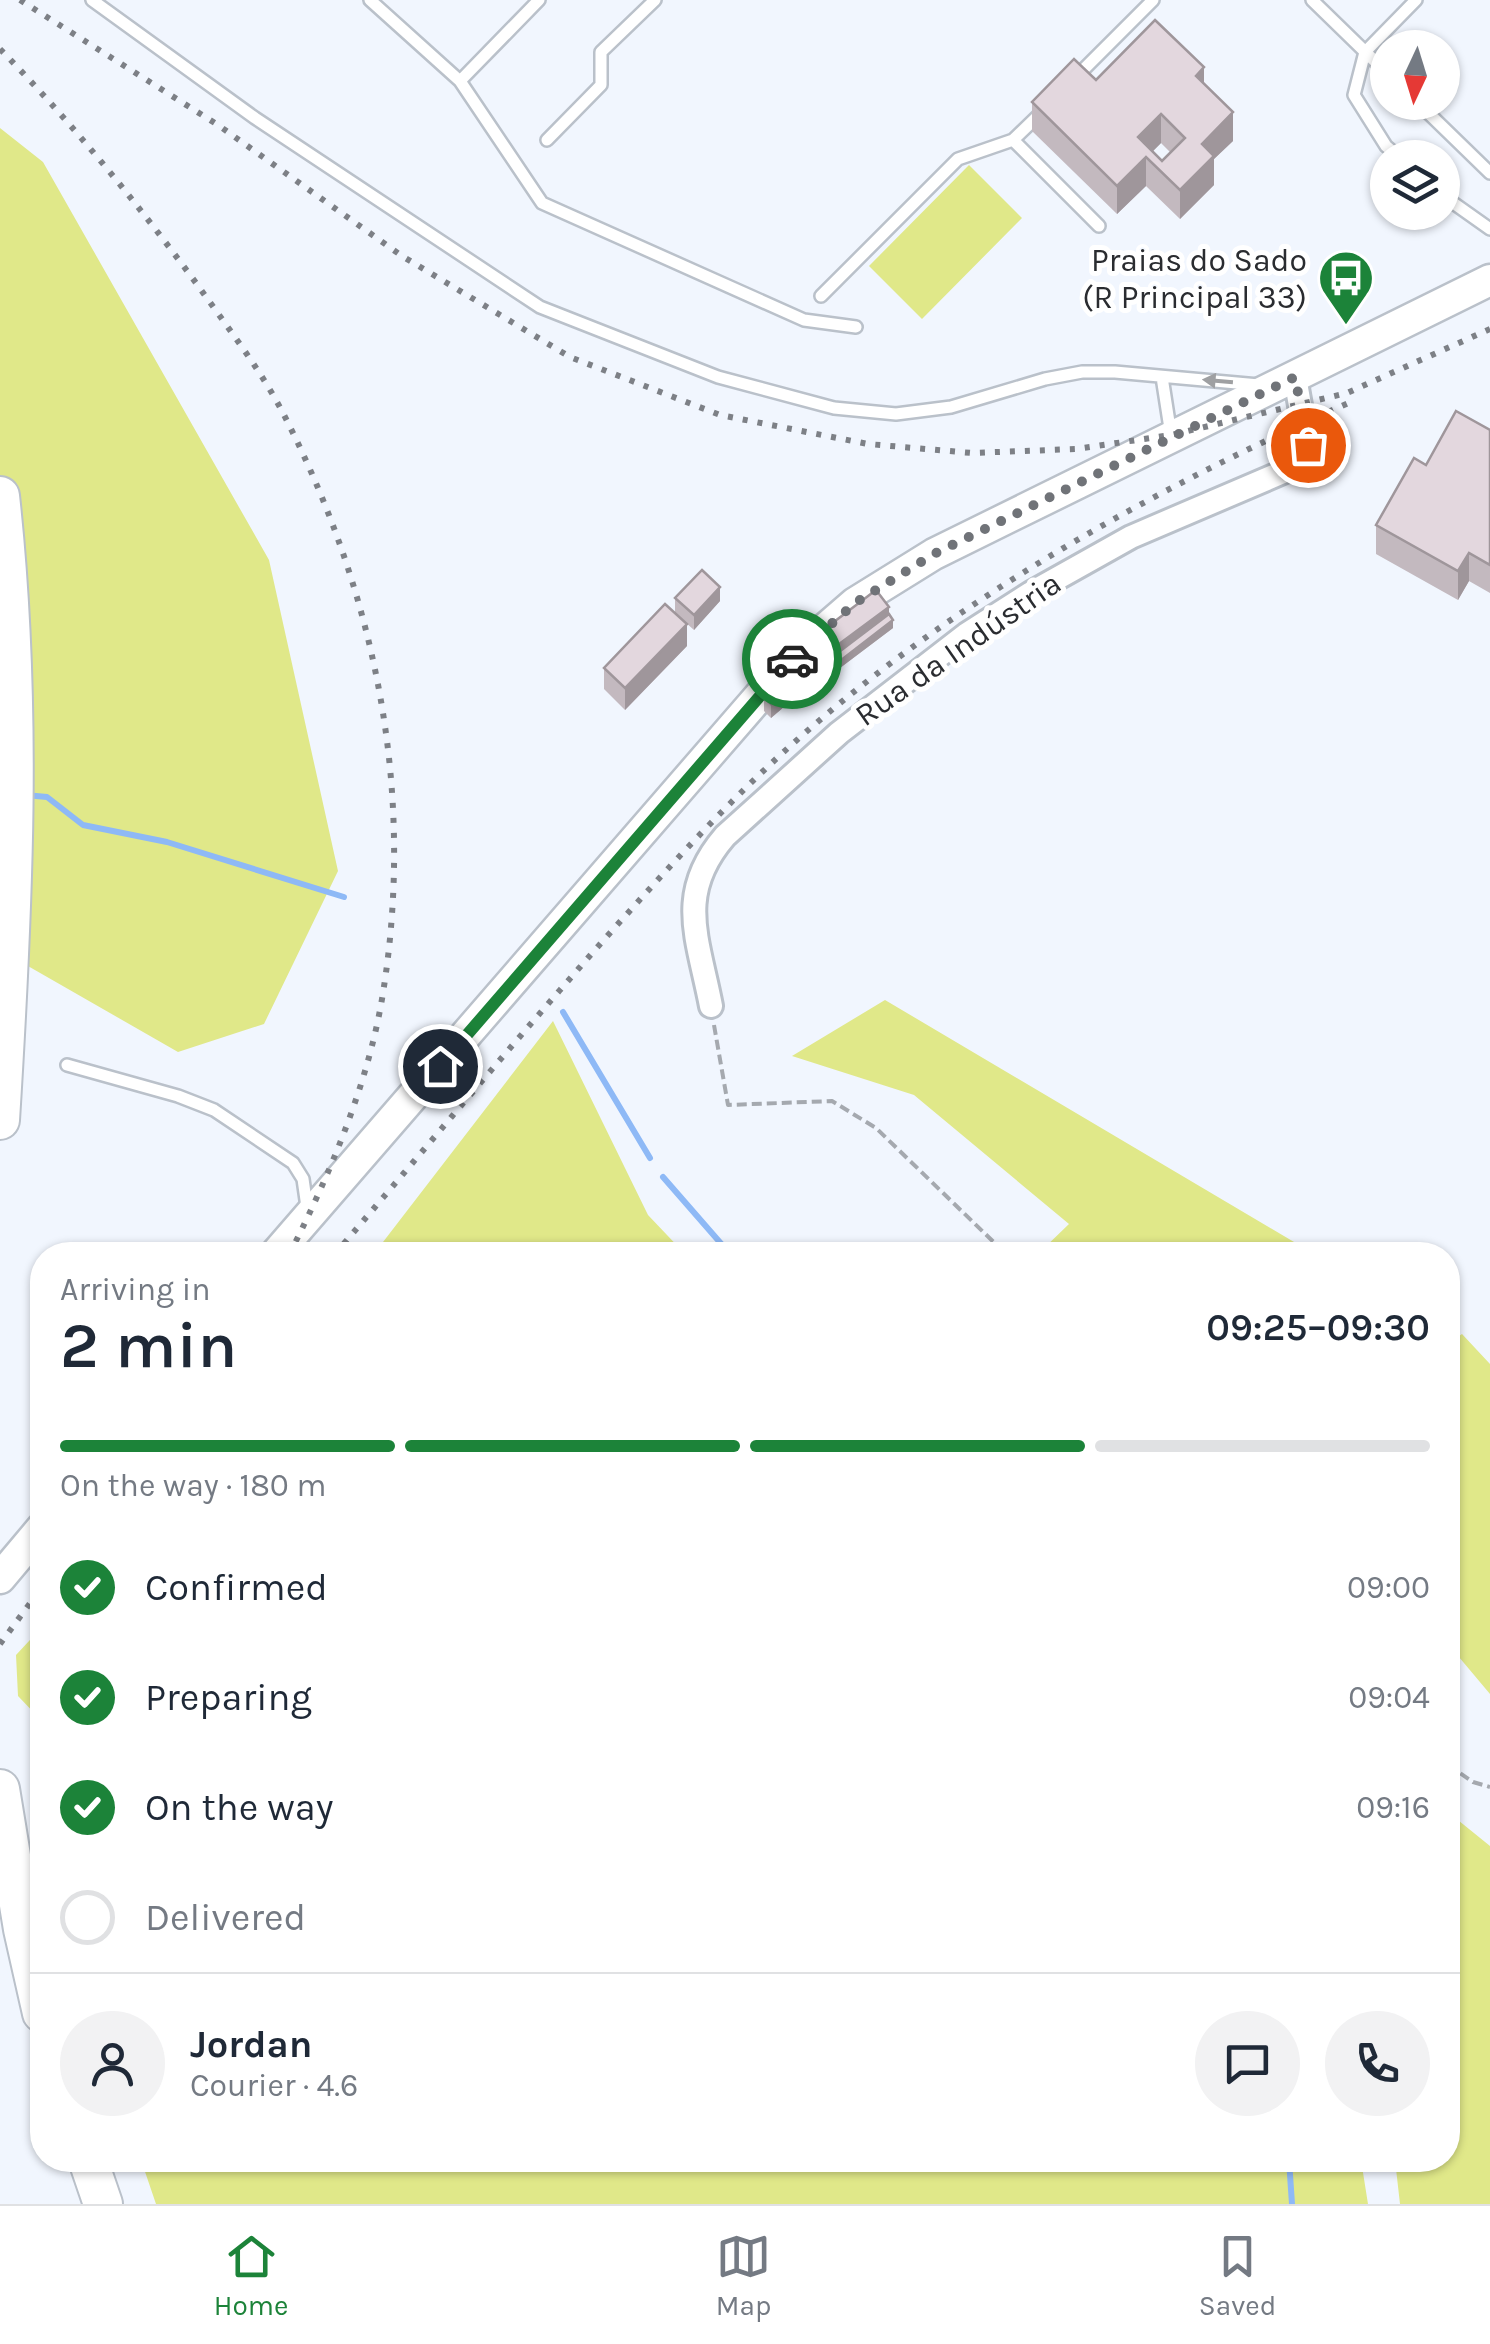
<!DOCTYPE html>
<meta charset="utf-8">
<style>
:root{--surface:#fff;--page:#f2f2f3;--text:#1f2937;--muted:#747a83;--line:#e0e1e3;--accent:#1c8339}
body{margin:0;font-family:Karla,sans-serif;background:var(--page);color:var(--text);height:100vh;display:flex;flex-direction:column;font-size:38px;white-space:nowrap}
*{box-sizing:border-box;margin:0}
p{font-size:32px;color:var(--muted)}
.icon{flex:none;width:55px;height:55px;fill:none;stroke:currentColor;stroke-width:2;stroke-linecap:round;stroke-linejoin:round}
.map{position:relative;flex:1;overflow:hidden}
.drawer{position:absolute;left:30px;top:1242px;width:1430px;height:930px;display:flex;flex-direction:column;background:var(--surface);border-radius:40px;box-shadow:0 2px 8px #0004}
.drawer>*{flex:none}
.needle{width:65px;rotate:184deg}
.tools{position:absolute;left:1370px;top:30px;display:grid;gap:20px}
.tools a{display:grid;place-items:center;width:90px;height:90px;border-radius:50%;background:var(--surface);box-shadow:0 2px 8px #0004;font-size:50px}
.pin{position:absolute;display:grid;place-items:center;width:85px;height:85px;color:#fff;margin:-42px;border:5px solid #fff;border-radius:50%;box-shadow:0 2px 10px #0007}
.courier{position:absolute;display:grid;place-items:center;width:100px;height:100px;margin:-50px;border:8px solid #1c8339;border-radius:50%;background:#fff;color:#222;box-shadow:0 2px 12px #0007}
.head em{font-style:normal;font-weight:600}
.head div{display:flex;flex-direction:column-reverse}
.head{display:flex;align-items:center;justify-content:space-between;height:170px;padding:0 30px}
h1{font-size:65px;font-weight:600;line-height:75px}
.bar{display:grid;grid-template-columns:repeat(4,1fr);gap:15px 10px;align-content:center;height:120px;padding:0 30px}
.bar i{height:12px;border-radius:8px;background:var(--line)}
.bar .selected{background:var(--accent)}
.bar p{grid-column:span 4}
.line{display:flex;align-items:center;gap:25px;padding:0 30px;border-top:2px solid var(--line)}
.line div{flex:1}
.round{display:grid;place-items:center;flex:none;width:105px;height:105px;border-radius:52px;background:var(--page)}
ol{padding:0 30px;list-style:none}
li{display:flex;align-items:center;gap:30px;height:110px}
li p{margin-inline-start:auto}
li .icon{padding:10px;border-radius:50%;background:var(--accent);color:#fff;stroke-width:4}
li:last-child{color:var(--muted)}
li i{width:55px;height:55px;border:5px solid var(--line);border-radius:50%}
.dock{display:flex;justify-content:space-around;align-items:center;height:140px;border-top:2px solid var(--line);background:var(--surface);font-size:28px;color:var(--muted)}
.dock a{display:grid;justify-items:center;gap:5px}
.dock .selected{color:var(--accent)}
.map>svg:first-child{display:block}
.green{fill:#e0e889}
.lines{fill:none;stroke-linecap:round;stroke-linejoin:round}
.stream{stroke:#8eb9f6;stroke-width:6}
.service-casing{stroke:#bac1ca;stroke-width:16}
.minor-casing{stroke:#bac1ca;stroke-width:28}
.tertiary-casing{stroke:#bac1ca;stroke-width:35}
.primary-casing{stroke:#bac1ca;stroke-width:42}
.path{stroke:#a5a9af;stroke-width:4;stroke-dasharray:10 5;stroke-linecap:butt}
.service{stroke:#fff;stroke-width:11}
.minor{stroke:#fff;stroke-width:22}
.tertiary{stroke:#fff;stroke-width:30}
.primary{stroke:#fff;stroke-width:38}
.rail{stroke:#7d8086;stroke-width:6;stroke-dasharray:5 10;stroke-linecap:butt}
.wall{fill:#c3b9bf;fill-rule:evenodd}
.shaded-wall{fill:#9f969b}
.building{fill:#e3d7de;stroke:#9f969b;stroke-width:2.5;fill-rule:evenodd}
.oneway{fill:#9fa0a2}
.done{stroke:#707378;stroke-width:10;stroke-dasharray:0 18}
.route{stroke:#1c8339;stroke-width:12}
.labels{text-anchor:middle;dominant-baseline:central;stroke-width:10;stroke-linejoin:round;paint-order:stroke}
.poi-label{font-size:32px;fill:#2a2c30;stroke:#fff;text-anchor:end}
.street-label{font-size:32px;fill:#2a2c30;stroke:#fff}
</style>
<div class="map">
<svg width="1490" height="2204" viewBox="0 0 1490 2204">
<rect width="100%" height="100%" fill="#f1f6fe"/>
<!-- green -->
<path class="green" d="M0 128 43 162 269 560 338 871 264 1024 178 1052 0 950Z
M969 165 1022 218 922 319 869 266Z
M885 1000 1316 1255H1044L1040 1252 1069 1224 914 1095 792 1056Z
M553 1021 648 1215 686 1255H373Z
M1462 1334 1490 1364V1694L1448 1644V1343Z
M42 1627V1731L39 1718 18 1696 16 1655Z
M1448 1812 1490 1846V2204H1400L1395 2160H1448Z
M141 2160H1361L1368 2204H156Z"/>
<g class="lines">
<!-- stream -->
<path class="stream" d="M25 795 47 797 83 825 167 842 344 897
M563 1012 650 1158
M663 1177 731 1255
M1289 2160 1292 2204"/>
<!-- service casing -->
<g class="service-casing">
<path id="service" d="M92 0 255 118 540 307 718 377 834 408 896 414 951 407 1045 379 1082 372H1115L1259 385
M370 0 460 81 539 0
M1312 0 1388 74
M1076 77 1153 0
M460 81 542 203 804 320 856 327
M1417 102 1490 173
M547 140 601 85V52L655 0
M1013 140 1042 112
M1400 158 1386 146 1354 95 1365 52 1416 0
M1442 195 1490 229
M821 296 958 159 1013 140 1099 226
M1162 377 1171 435
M67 1065 178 1096 214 1110 293 1163 303 1179 307 1207"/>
</g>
<!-- minor casing -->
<g class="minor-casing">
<path id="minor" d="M711 1006C698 938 675 894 725 836L839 733 967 634 1031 593 1131 537 1297 466 1307 445 1295 377"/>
</g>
<!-- tertiary casing -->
<g class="tertiary-casing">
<path id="tertiary" d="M275 1255 796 654 855 603 934 554 1490 280
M0 1578 42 1528"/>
</g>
<!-- primary casing -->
<g class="primary-casing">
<path id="primary" d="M0 496C23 705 13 911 0 1120
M0 1789 23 1929 42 2013
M88 2160 103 2204"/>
</g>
<!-- path -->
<path class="path" d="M714 1025 728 1105 832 1101 876 1128 1007 1255
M1448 1765 1473 1782 1490 1787"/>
<!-- service -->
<use href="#service" class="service"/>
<!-- minor -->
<use href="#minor" class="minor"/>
<!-- tertiary -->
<use href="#tertiary" class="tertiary"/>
<!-- primary -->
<use href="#primary" class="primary"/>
<!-- rail -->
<path class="rail" d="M20 0 218 125 402 256 570 357 720 415 868 444 972 453 1076 449 1171 435 1347 393 1490 329
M0 49C72 123 138 204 199 287 228 328 260 369 283 413 377 596 416 795 382 999 367 1087 329 1176 289 1255
M334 1255C426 1148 516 1039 610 933 667 869 724 806 788 748 950 601 1153 489 1353 401
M0 1644 42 1587"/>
</g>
<!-- wall -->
<path class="wall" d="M1096 80 1204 84 1233 141 1214 159V185L1180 219 1146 186 1117 214 1032 131V102ZM1161 143 1170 152 1162 161 1153 151Z
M1490 430V593L1469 581 1458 600 1376 554V525L1426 465Z
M675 598 720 601 694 630 675 613Z
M889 614 893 628 836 671 818 649V634Z
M687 646 625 710 604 689V668Z
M799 694 771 718 764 711V697Z"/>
<!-- shaded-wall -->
<path class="shaded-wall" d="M1204 67V96L1196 76Z
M1233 112V141L1214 159V185L1180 219V190L1202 144Z
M1161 114V143L1146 158V186L1117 214V186L1138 137Z
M1469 553V581L1458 600V571Z
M720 587V601L694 630V615Z
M889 607V621L831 658V665V650Z
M893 620V628L836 671V664Z
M687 624V646L625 710V688Z
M799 680V694L771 718V704Z"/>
<!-- building -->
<path class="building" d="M1155 20 1204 67 1196 76 1233 112 1202 144 1214 156 1180 190 1146 157 1117 186 1032 102 1074 59 1096 80ZM1161 114 1185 138 1162 161 1138 137Z
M1456 411 1490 430V565L1469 553 1458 571 1376 525 1414 458 1426 465Z
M702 570 720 587 694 615 675 598Z
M876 590 889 607 831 650 818 634Z
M665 604 687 624 625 688 604 668Z
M889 614 893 620 836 664 831 658Z
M789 668 799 680 771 704 764 697Z"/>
<!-- one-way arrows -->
<defs><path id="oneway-solid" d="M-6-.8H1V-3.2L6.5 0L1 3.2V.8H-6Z" transform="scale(2.5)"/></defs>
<use class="oneway" href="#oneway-solid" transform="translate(1218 381) rotate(-175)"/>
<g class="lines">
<!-- done -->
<path class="done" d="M792 659 855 603 934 554 1295 377 1308 445"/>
<!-- route -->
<path class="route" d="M440 1066 792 659"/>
</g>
<!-- icons -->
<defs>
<g id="bus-pin" transform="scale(2.875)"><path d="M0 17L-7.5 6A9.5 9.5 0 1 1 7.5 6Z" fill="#1c8339" stroke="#fff"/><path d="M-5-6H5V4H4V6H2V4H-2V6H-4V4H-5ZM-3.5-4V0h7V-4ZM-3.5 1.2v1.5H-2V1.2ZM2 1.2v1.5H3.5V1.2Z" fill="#fff"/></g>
</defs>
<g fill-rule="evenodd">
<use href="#bus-pin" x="1346" y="278"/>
</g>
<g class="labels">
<!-- poi labels -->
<g class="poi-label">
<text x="1307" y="260">Praias do Sado<tspan x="1307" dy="37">(R Principal 33)</tspan></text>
</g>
<!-- street labels -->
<g class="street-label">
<text transform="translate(958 649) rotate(-35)">Rua da Indústria</text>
</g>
</g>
</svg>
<div class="tools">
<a><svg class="needle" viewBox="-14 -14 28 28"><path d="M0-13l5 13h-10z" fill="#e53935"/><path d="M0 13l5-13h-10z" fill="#747a83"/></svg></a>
<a><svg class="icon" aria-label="layers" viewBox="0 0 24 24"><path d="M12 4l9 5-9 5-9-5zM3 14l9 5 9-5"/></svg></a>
</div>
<div class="pin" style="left:1308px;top:445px;background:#ea580c"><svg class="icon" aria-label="bag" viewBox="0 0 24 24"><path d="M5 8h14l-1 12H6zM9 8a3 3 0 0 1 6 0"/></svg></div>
<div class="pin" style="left:440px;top:1066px;background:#1f2937"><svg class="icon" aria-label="home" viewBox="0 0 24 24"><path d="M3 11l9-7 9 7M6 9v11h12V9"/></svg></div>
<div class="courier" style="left:792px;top:659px"><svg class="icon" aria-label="car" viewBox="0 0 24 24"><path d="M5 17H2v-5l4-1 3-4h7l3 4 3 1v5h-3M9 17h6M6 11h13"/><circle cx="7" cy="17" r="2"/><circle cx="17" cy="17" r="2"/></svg></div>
<section class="drawer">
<div class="head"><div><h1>2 min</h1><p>Arriving in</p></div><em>09:25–09:30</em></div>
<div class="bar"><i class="selected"></i><i class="selected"></i><i class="selected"></i><i></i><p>On the way · 180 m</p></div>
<ol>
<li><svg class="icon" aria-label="check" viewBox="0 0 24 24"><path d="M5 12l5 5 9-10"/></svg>Confirmed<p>09:00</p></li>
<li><svg class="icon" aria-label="check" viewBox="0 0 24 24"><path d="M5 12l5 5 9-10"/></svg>Preparing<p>09:04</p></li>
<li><svg class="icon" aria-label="check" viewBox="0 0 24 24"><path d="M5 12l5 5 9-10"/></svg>On the way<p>09:16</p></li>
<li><i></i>Delivered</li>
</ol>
<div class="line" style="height:180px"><a class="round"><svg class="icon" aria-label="person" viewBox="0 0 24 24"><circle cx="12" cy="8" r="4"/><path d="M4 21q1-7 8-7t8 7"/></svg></a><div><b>Jordan</b><p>Courier · 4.6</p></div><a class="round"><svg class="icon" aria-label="chat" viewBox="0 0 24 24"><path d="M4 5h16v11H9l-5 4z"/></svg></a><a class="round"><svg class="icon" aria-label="phone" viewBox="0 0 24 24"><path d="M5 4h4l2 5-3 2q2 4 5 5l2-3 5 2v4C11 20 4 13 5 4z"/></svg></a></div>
</section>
</div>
<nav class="dock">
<a class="selected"><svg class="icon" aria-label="home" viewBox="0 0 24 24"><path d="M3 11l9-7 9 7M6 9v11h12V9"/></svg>Home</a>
<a><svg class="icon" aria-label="map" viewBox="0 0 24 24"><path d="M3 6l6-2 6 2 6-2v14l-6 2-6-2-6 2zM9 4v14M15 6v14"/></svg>Map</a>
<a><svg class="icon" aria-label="saved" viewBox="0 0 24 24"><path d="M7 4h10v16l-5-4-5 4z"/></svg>Saved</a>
</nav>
